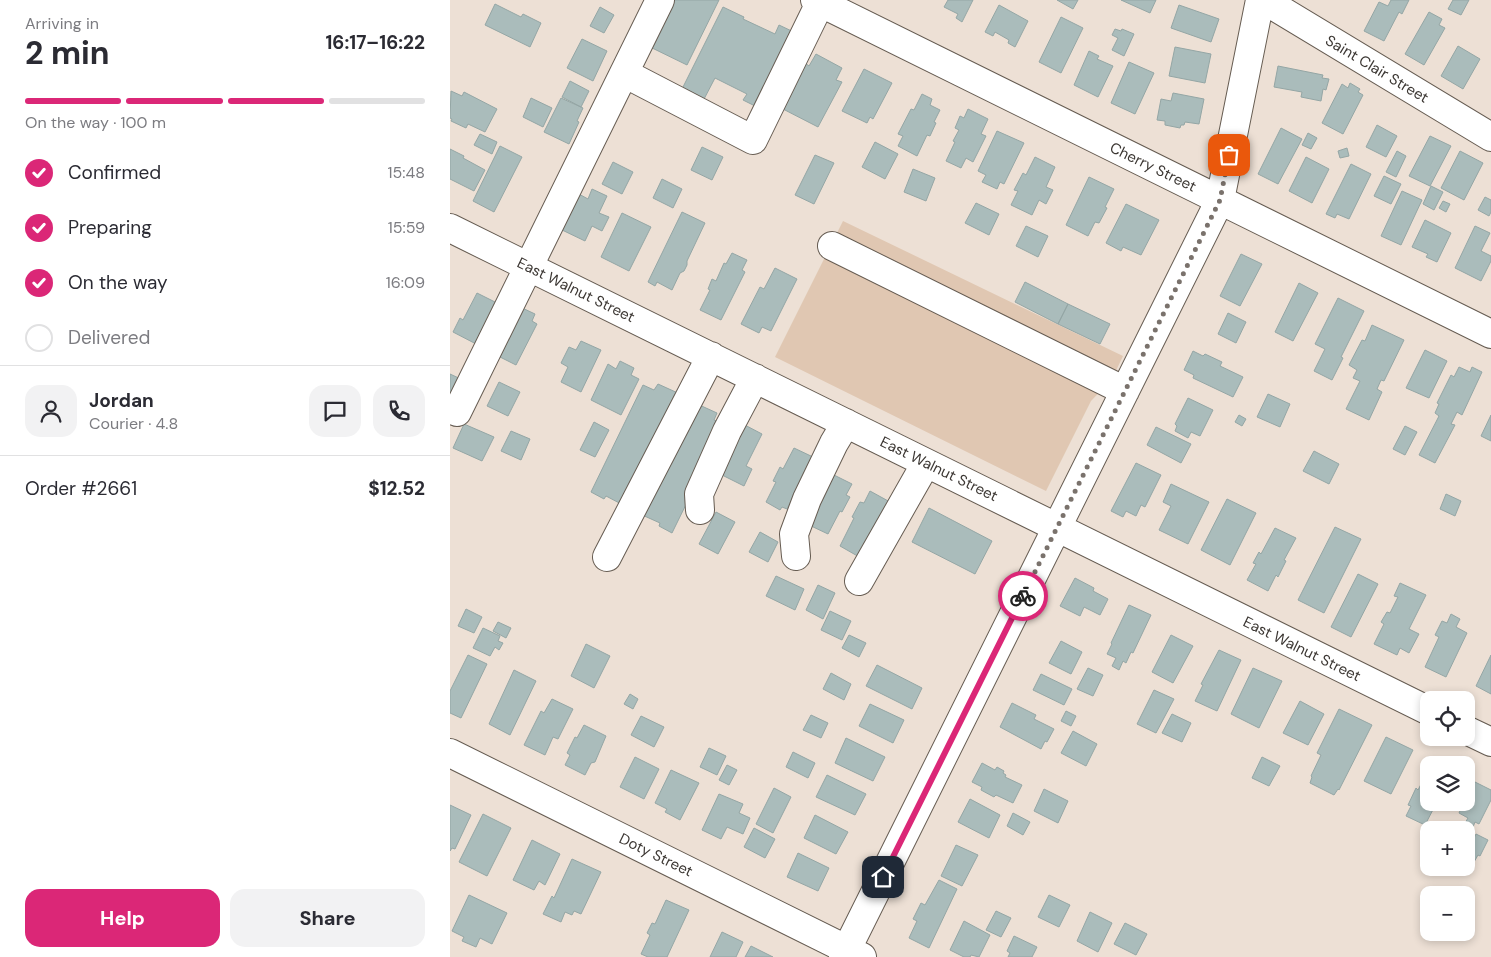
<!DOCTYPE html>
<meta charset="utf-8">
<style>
:root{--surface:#fff;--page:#f2f2f3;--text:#2b2b33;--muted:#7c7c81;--line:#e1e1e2;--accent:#db2777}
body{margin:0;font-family:"DM Sans",sans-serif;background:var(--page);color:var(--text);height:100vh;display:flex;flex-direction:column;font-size:19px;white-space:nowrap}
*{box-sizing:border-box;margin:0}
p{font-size:16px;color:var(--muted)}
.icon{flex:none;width:28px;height:28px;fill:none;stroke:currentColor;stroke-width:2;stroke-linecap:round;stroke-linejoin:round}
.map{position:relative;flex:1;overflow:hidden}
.details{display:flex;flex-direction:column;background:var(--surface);width:450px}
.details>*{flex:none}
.tools{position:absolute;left:970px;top:691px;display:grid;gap:10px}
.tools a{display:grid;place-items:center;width:55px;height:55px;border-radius:10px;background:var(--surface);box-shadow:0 2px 8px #0003;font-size:25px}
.pin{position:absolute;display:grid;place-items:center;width:42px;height:42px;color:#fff;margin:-21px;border-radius:10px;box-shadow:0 2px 8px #0006}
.courier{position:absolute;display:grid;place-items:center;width:50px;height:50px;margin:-25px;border:4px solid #db2777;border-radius:50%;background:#fff;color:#222;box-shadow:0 1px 6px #0007}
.headline em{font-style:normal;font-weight:700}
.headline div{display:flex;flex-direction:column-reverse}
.headline{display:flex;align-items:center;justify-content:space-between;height:85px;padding:0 25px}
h1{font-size:32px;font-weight:700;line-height:38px}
.bar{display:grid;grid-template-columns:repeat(4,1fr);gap:8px 5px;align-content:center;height:60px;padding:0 25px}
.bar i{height:6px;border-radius:4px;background:var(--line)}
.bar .active{background:var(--accent)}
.bar p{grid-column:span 4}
.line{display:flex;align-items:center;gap:12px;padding:0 25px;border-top:1px solid var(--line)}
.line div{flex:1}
.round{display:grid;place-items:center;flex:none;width:52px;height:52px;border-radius:15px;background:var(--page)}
ol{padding:0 25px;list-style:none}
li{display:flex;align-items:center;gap:15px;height:55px}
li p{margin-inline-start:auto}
li .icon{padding:5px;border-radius:50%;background:var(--accent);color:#fff;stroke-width:4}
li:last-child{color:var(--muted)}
li i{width:28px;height:28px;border:2px solid var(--line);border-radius:50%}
.action{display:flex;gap:10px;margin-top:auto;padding:10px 25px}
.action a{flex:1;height:58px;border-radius:15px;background:var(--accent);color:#fff;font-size:20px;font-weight:700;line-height:58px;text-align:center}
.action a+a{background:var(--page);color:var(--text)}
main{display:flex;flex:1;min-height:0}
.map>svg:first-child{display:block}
.green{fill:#e0c7b2}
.building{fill:#aabcbb;stroke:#94a6a5}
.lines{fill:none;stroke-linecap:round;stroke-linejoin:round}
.minor-casing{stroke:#665c52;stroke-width:30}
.minor{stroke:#fff;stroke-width:28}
.done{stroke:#7a726c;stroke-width:5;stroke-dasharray:0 9}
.route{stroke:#db2777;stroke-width:6}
.labels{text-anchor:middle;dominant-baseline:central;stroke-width:5;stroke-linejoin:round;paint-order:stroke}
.street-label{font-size:15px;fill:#3c3733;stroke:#fff}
</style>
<main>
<section class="details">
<div class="headline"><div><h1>2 min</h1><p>Arriving in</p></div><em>16:17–16:22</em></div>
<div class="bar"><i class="active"></i><i class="active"></i><i class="active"></i><i></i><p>On the way · 100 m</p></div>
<ol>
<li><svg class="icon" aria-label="check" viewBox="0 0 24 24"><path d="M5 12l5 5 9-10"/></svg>Confirmed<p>15:48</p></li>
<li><svg class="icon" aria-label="check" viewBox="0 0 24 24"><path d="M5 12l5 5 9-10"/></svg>Preparing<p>15:59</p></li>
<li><svg class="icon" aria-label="check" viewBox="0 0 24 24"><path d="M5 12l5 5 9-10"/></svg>On the way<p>16:09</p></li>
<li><i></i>Delivered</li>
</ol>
<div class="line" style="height:90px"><a class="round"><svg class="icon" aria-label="person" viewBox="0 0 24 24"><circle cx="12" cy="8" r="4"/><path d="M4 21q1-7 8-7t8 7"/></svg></a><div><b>Jordan</b><p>Courier · 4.8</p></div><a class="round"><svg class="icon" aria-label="chat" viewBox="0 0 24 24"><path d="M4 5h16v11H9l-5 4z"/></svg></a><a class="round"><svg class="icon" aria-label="phone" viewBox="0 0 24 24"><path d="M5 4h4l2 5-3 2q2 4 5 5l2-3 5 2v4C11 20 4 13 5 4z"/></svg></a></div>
<div class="line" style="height:65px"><div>Order #2661</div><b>$12.52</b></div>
<div class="action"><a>Help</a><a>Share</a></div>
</section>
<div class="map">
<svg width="1041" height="957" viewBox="0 0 1041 957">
<rect width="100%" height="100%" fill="#ede0d5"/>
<!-- green -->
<path class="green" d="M393 221 673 356 662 379 641 401 596 491 325 357Z"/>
<!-- building -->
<path class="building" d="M218 0H269L237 65 196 45Z
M498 0H523L512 22 506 18 508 14 494 7Z
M607 0H628L623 9Z
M671 0H706L700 13Z
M941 0H959L952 14 949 12 934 41 914 31 929 2 938 6Z
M1003 0H1019L1011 15 998 9Z
M45 4 71 17 73 14 91 23 80 47 35 25Z
M549 5 578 21 565 47 558 43 559 40 545 32 543 36 535 32Z
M729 5 769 19 761 42 721 28Z
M150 7 164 15 154 33 140 26Z
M273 7 294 17 293 19 325 34 329 25 350 35 313 110 293 100 297 94 265 78 253 101 231 91Z
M979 12 992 19 989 25 995 28 974 65 955 54Z
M611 17 633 28 611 73 589 62Z
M665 29 671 31 672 29 684 34 674 56 662 50 668 38 662 35Z
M132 39 157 51 143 81 117 68Z
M1008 46 1030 59 1013 89 991 76Z
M725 47 761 54 755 83 719 76Z
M639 51 649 56 647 59 663 66 648 97 624 85Z
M366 54 392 68 386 80 392 82 368 127 331 108 355 63 359 66Z
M679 62 704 73 685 114 661 103Z
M828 66 873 75 872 78 879 79 876 90 873 89 871 101 851 97 852 92 824 87Z
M414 69 442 83 423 119 420 117 417 123 392 111Z
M120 81 139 91 131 107 112 97Z
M900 83 910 89 908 92 913 95 893 134 872 123 892 84 898 88Z
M1 91 12 96 14 92 47 109 35 132 18 124 16 128 1 121 2 119 0 118Z
M723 93 754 99 749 124 735 122 734 125H731L730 128 715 125V121L707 120 711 99 721 101Z
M472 94 482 99 480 105 490 110 484 122 486 123 480 136 477 135 467 156 448 146 453 136 448 134 461 109 464 110Z
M81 98 102 108 93 127 73 117Z
M111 98 133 108 127 121 129 122 119 144 94 132Z
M518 109 538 119 531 134 536 136 523 162 516 158 511 168 496 161 505 142 503 141 509 130 505 128 510 116 514 118Z
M927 125 947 136 936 157 916 147Z
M831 128 852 139 828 184 808 174Z
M547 131 574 143 554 184 550 182 547 189 532 182 536 175 528 171Z
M858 133 867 138 861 149 852 145Z
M30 134 47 142 42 154 24 145Z
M980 136 1001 146 980 186 959 176Z
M425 142 448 154 435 179 412 167Z
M50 146 72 157 44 212 23 201Z
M252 147 273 157 262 180 241 170Z
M897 148 899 156 890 158 888 151Z
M0 149 14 156 13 158 35 170 24 191 0 179Z
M947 151 956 156 946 177 936 172Z
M1010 151 1033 163 1014 200 991 188Z
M365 155 384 163 364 204 345 195Z
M585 157 605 167 596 187 603 190 596 204 589 200 582 215 561 205 568 191 564 190 573 173 576 175Z
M856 157 879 169 862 203 839 191Z
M163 162 183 172 172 194 152 184Z
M901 164 921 174 899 219 887 214 885 218 876 214Z
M463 169 485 178 476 201 454 192Z
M934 176 951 184 941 204 924 196Z
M639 177 664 189 655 207 657 208 649 223 645 222 638 236 616 225Z
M212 179 232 189 223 208 203 198Z
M981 186 993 192 984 210 973 204Z
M142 189 157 196 149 213 159 217 152 231 142 226 135 241 110 229 127 193 138 199Z
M952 191 972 200 951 245 931 236Z
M1035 197 1041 200V212L1039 216 1028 210Z
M993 201 1000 204 996 212 989 208Z
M526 203 549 214 539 235 515 223Z
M676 204 709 220 691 255 673 247 671 251 656 243Z
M232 212 255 223 237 261V265L234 271 230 273 222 290 207 282 205 286 198 282Z
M172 213 201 227 179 271 151 257Z
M975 220 1001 233 987 262 976 257 978 254 962 247Z
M576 226 598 236 588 257 566 246Z
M1025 226 1040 233 1031 251 1041 256V261L1031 281 1005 268Z
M282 253 297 260 292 270 295 272 271 320 250 310 260 290 258 289 262 279 266 281 274 263 276 264Z
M791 254 812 264 790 306 770 296Z
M325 268 347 279 321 331 312 327 309 333 291 324 310 287 314 289Z
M575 282 618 304 608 324 565 302Z
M849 283 868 293 843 341 825 332Z
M27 293 49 304 28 345 3 332 10 318 13 320Z
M888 298 914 311 891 357 893 358 882 380 864 371 875 349 865 344Z
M618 304 660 324 650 344 608 324Z
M68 306 85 314 82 321 87 324 66 365 44 354Z
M778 313 796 322 786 343 768 334Z
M922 325 954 340 934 381 931 380 927 389 932 392 919 420 896 409 910 381 903 378 907 370 899 365 912 340 915 341Z
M131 341 151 350 131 392 111 382 118 367 111 363 119 347 126 350Z
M975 350 997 361 979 398 956 388Z
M743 351 753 356 755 354 772 362 770 366 793 377 783 397 743 378 744 375 734 370Z
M170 361 184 368 181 375 189 379 171 415 141 400 158 364 166 369Z
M1009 367 1020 372 1022 367 1032 372 1012 415 1007 412 1001 424 1005 425 985 463 969 455 989 416 985 413 989 404 987 403 1001 375 1004 377Z
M0 374 13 380 0 408Z
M49 382 70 392 58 416 37 406Z
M208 384 230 394 175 506 156 496 154 499 141 492 193 385 204 390Z
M818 394 840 404 830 427 807 417Z
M738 398 763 410 750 436 741 432 738 438 725 431 727 426 725 424Z
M245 403 267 413 264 420 275 425 222 533 209 526 210 523 190 514Z
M789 415 796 419 792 426 785 422Z
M1041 415V441L1031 436Z
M144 422 159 430 145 457 130 450Z
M291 423 312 434 296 466 302 469 294 486 264 471Z
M14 424 44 437 32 461 3 448Z
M955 426 967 432 955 455 943 449Z
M706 427 741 444 731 463 697 445Z
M61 431 80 439 71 460 51 451Z
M344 448 363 457 337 509 332 507 330 510 316 502 326 482 323 481 330 467 333 469Z
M864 451 889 464 879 484 853 471Z
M686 463 711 475 695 507 691 505 686 516 676 511 673 517 661 511Z
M384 475 402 484 396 495 400 497 392 512 390 511 378 534 359 525Z
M721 484 759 502 738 544 709 530 721 506 713 502Z
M420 491 440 502 411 558 390 546 404 518 402 517 410 502 414 503Z
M996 494 1011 501 1005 516 990 509Z
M777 499 806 513 780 565 751 550Z
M479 508 542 541 525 574 462 542Z
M266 512 285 522 268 554 249 544Z
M885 527 911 539 874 613 848 600Z
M825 528 846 538 834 560 836 561 828 577 826 575 818 591 797 580 806 564 803 563 809 552 811 554Z
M310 532 328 542 318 562 299 552Z
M908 574 928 584 901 637 881 627Z
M326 576 354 589 345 610 316 596Z
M625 578 644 588 643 591 658 599 650 615 634 607 630 616 610 606Z
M950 583 976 595 959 629 969 634 959 653 950 648 947 655 924 644 934 624 931 622 937 612 940 613 948 597 944 596Z
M368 585 385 593 373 619 356 610Z
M679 605 701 615 683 653 681 652 676 663 673 661 669 670 662 666 666 658 657 654 662 644 661 643Z
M16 609 32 617 24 633 8 626Z
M380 611 401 621 392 640 371 630Z
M1001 614 1010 619 1006 627 1017 633 996 677 975 667 989 637 985 635 992 621 997 623Z
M48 622 61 628 56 638 43 631Z
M33 628 50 636 48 641 53 643 49 650 45 647 40 656 23 648Z
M399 635 416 643 409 657 392 648Z
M721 635 743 646 723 683 702 672Z
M611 641 632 652 621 674 599 663Z
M136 644 160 656 144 688 121 676Z
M769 650 791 660 767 711 745 701 753 685 751 684Z
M18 655 37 664 11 718 0 713V691Z
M1041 655V694L1026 686Z
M427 665 472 688 462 709 416 686Z
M638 668 653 675 643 696 627 689Z
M803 668 832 681 809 728 781 714Z
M64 670 86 681 60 735 39 724Z
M381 673 401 684 394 700 373 689Z
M591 674 622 689 614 705 583 690Z
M704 690 724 699 706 733 687 724Z
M180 694 188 699 183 709 174 704Z
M102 699 123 709 108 739 103 737 95 755 74 745 91 711 94 713Z
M850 701 874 714 858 745 833 733Z
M562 703 586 715 584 719 604 729 597 742 595 741 591 749 550 727Z
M420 704 454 720 443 743 409 726Z
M889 709 922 725 889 790 888 789 884 795 860 783 862 777 861 776 871 755 867 753Z
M616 711 626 716 621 726 611 721Z
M722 714 741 723 732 742 712 733Z
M361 715 378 723 371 738 353 730Z
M191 716 214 727 204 747 181 735Z
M134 725 156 736 145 762 141 763 135 775 115 765 120 755 117 753 125 737 127 738Z
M623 731 647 744 636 766 611 753Z
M936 737 963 750 941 794 914 781Z
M396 738 435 757 423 781 385 763Z
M259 748 276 756 267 775 250 767Z
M343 752 365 763 358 778 336 767Z
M185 757 209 769 194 799 170 787Z
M812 757 830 766 819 786 802 778Z
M532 763 545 770 547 767 554 771 553 773 556 775 555 777 572 785 563 803 546 795 544 797 531 790 532 787 522 782Z
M277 765 287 770 279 785 269 780Z
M979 769V802H987L975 825 956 816 961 806 958 805 966 788 968 790Z
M221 770 249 783 230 820 215 812 217 809 205 803Z
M377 775 416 794 405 815 366 797Z
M1025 782 1041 790V800L1029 824 1025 822 1023 827 1015 823 1018 818 1009 813 1014 802H1016V798Z
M324 788 341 797 323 833 306 824Z
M594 789 618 801 608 823 584 811Z
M269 794 293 804 289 813 300 818 293 834 277 827 271 839 252 830Z
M520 799 550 815 539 838 508 822Z
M0 805 21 815 5 849 2 848 0 851Z
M563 813 580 822 573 835 557 826Z
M33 814 61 828 37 876 9 862Z
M365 815 398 832 386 854 354 838Z
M304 828 325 839 315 858 294 847Z
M1026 834 1038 840 1030 856 1028 855 1024 862 1016 858V854Z
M82 840 110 854 95 885 89 881 84 890 63 880Z
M506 845 528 855 512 886 491 876Z
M348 853 379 868 368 891 337 877Z
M122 859 151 872 131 914 124 911 122 915 115 912 111 922 93 914 102 896 104 898Z
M489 880 507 889 479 948 459 938 467 921 463 919 471 903 475 905Z
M19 895 57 913 42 944 30 938 26 947 12 941 14 937 2 931Z
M599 895 620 905 609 927 588 917Z
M216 900 239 910 217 957H198L191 954 200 935 197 933 202 923 205 924Z
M546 911 561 918 551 937 536 930Z
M640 912 662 923 648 952 627 941Z
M514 921 540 935 529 957 521 955 520 957H514L500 950Z
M675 923 697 934 686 955 664 944Z
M272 932 293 942 286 957H260Z
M564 936 587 947 582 957H558L560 953 557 951Z
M301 946 323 957H295Z"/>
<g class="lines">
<!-- minor casing -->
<g class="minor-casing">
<path id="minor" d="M365 0 1041 334
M814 0 1041 137
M174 73 303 140 370 3
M0 228 979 711
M382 246 675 391
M7 412 210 0
M250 510 249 494 277 431 305 378
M346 556 344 534 357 499 384 443 396 423
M157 557 261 356
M409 581 476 463
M1016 730 1041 742
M0 753 412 957
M393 957 770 200 810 0"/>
</g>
<!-- minor -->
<use href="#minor" class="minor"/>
</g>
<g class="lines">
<!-- done -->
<path class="done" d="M573 596 770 200 779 155"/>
<!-- route -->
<path class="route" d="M433 877 573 596"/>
</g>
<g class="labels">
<!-- street labels -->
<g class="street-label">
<text transform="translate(927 69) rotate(31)">Saint Clair Street</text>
<text transform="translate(703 167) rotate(26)">Cherry Street</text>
<text transform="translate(126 290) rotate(26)">East Walnut Street</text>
<text transform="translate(489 469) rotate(26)">East Walnut Street</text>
<text transform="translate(852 649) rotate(26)">East Walnut Street</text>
<text transform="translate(206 855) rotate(26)">Doty Street</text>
</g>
</g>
</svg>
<div class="tools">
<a><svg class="icon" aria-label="locate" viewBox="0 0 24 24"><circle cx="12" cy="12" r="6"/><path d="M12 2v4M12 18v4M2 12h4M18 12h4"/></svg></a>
<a><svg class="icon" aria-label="layers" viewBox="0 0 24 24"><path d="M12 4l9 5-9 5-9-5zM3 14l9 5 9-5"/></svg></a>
<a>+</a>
<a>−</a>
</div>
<div class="pin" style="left:779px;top:155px;background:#ea580c"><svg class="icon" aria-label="bag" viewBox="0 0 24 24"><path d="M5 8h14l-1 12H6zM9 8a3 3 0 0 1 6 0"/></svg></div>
<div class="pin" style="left:433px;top:877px;background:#1f2937"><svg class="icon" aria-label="home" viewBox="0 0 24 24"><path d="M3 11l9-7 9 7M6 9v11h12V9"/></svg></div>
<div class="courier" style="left:573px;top:596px"><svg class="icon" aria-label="bike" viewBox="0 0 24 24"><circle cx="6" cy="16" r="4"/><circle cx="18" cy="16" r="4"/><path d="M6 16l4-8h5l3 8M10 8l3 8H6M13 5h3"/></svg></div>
</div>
</main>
